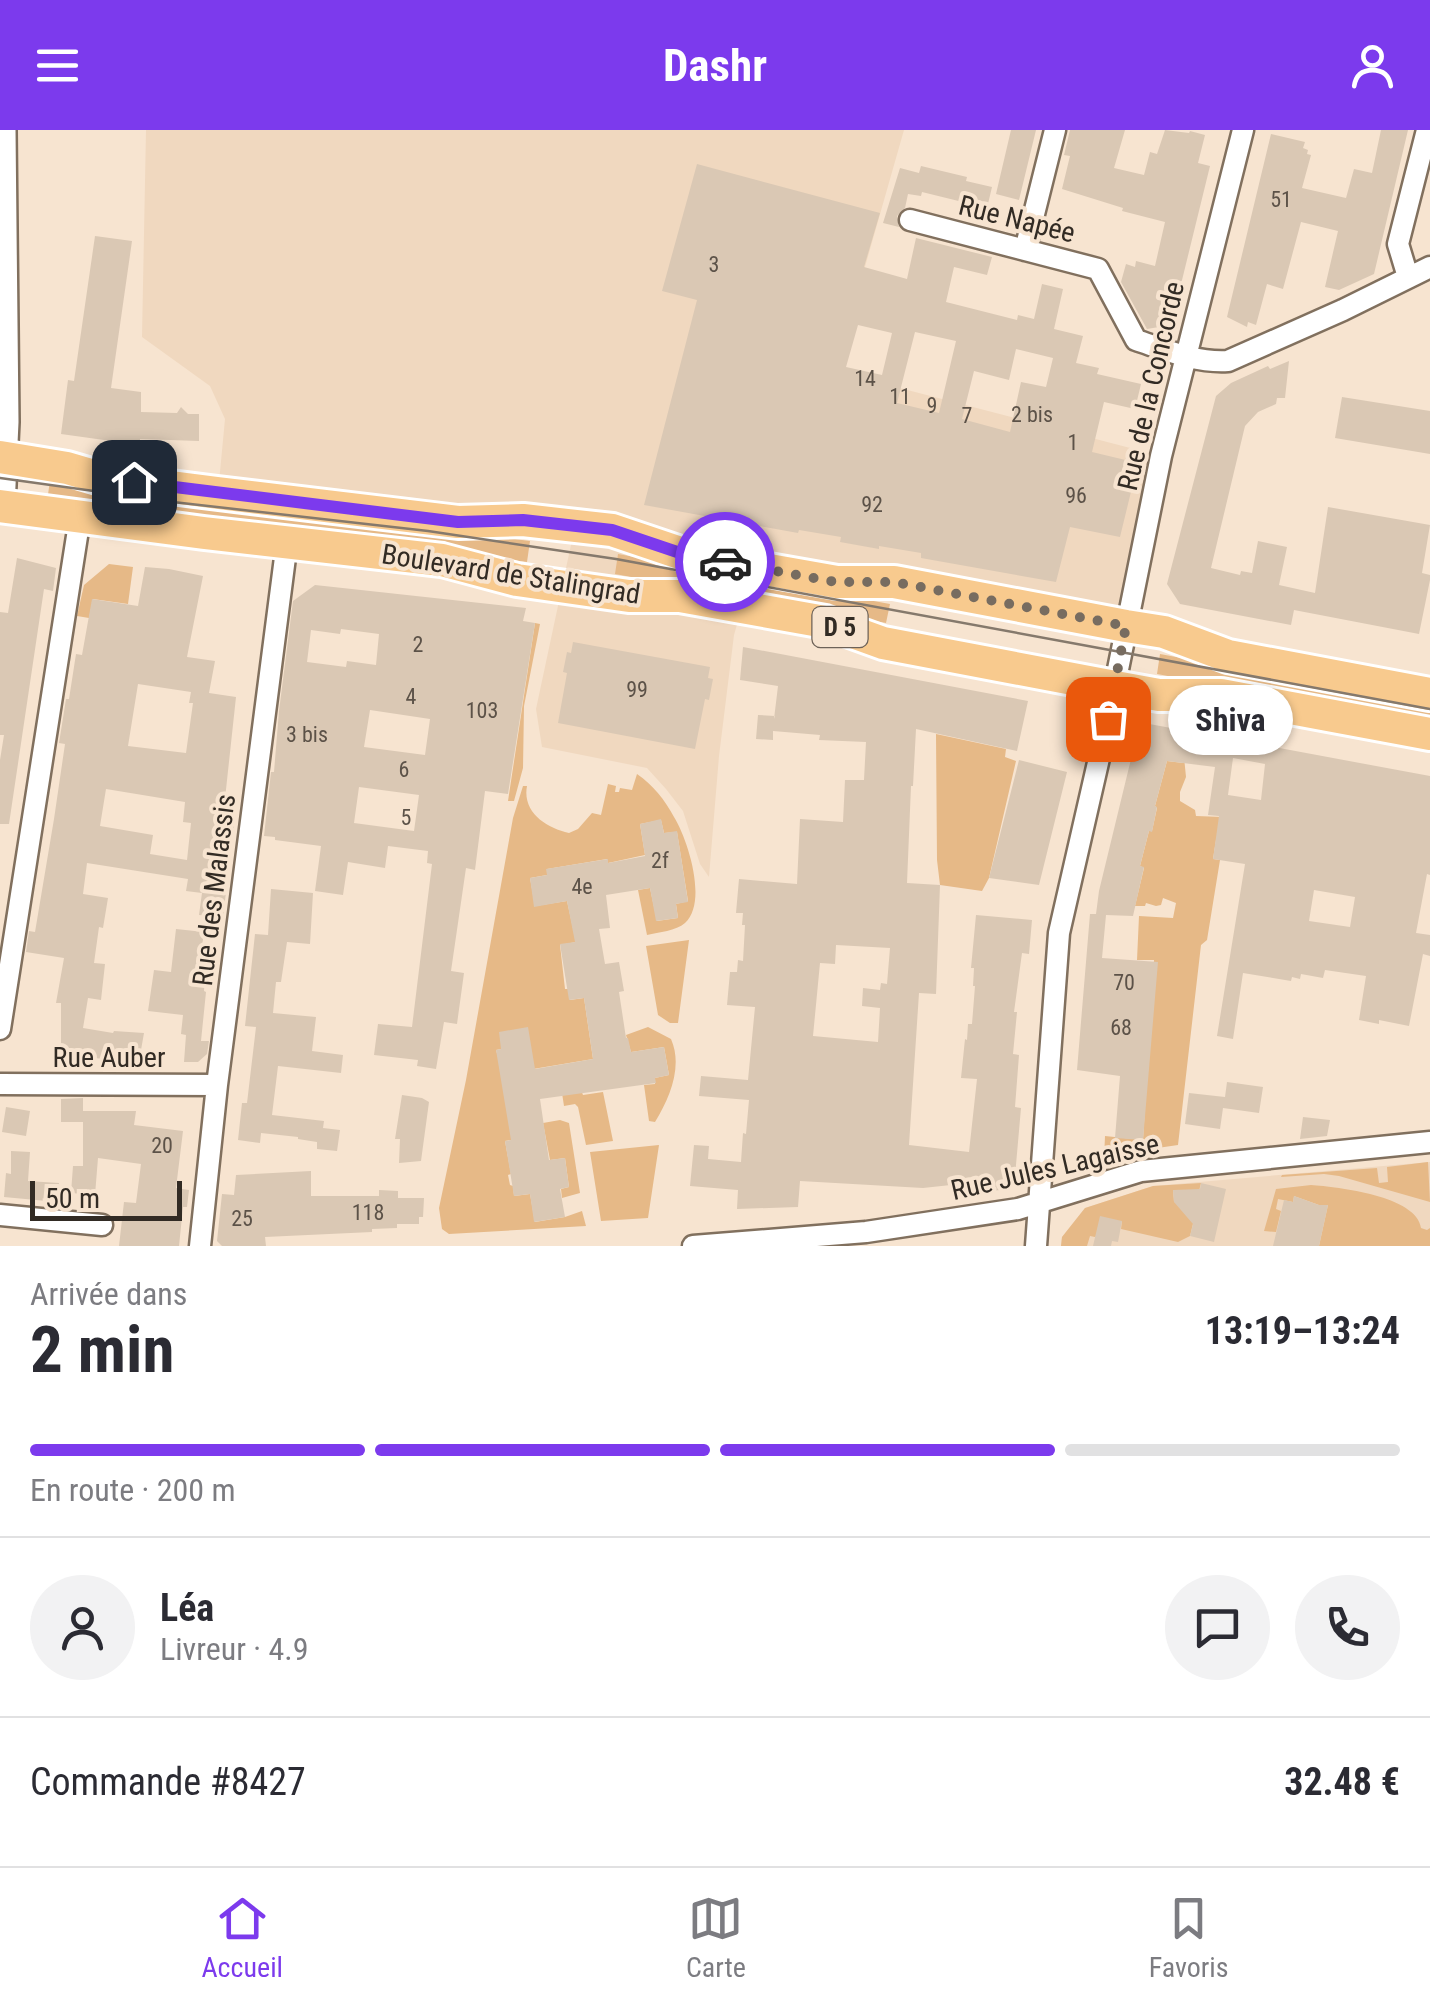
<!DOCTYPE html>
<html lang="fr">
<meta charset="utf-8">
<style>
:root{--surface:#fff;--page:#f2f2f3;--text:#2b2b33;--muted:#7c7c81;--line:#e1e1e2;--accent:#7c3aed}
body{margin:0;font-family:"Roboto Condensed",sans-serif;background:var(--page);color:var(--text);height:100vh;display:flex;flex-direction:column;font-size:38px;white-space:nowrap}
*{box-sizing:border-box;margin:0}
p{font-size:32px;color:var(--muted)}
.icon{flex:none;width:55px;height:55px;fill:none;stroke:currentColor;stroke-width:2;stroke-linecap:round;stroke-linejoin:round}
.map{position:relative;height:1116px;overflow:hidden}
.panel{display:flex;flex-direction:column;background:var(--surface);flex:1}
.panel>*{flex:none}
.scale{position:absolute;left:30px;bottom:25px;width:152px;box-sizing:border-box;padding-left:10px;border:5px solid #322b24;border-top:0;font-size:28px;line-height:35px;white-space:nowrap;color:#322b24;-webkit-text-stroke:8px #f7e4d0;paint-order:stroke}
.pin{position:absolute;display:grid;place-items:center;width:85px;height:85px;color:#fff;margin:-42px;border-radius:20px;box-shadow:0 5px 15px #0006}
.courier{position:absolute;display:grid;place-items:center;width:100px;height:100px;margin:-50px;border:8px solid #7c3aed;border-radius:50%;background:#fff;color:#222;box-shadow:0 2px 12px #0007}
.bubble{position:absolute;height:70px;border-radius:35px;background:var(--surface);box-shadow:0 2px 8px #0004;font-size:32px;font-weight:700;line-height:70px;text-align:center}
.overview em{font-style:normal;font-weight:700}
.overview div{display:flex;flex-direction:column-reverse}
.overview{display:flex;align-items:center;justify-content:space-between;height:170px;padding:0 30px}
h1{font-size:65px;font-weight:700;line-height:75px}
.bar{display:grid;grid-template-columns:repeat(4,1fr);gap:15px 10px;align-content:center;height:120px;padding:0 30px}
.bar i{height:12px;border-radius:8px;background:var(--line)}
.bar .active{background:var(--accent)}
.bar p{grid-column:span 4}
.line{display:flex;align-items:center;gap:25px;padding:0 30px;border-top:2px solid var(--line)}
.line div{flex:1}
.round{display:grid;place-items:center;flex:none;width:105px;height:105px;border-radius:52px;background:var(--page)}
header{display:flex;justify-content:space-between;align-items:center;height:130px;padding:0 30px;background:var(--accent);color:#fff;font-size:45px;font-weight:700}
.tab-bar{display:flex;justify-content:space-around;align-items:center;height:140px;border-top:2px solid var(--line);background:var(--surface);font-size:28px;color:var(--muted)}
.tab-bar a{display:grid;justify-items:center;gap:5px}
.tab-bar .active{color:var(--accent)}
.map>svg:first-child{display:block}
.built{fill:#f0d8bf}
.green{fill:#e6b987}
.building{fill:#dac8b4;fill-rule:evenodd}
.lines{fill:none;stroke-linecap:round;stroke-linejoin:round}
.minor-casing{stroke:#81705e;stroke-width:25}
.tertiary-casing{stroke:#81705e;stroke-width:30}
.primary-casing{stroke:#fff;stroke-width:38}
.minor{stroke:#fff;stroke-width:20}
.tertiary{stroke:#fff;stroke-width:25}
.primary{stroke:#f8ca8e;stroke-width:32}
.tram{stroke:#85796c;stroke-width:2.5}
.done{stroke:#776c60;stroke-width:10;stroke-dasharray:0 18}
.route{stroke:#7c3aed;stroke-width:12}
.labels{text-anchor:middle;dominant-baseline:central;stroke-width:8;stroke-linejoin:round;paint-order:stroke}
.number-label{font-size:22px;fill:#5c5248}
.shield{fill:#f7e4d0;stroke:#6d6258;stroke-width:2.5}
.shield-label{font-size:25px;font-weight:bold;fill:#322b24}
.street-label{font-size:28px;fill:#322b24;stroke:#f7e4d0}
</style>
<header><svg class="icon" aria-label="menu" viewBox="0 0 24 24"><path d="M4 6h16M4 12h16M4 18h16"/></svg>Dashr<svg class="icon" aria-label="person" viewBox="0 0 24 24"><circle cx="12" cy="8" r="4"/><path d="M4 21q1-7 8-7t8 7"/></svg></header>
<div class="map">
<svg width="1430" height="1116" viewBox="0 0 1430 1116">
<rect width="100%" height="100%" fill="#f7e4d0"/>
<!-- built -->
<path class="built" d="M146 0H904L837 235 869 250 1161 326 1126 496 894 452 742 477 734 505 719 626 709 747 700 734 683 681 666 659 647 638 542 617 536 579 575 396 218 363 225 289 210 256 142 207Z
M1430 1032V1116H1061L1062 1107 1085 1078 1153 1056Z"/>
<!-- green -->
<path class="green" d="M50 351 530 411 527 432 47 371Z
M618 424 890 474 886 493 615 444Z
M109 434 133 437 128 474 93 469 89 488 77 486 84 455Z
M535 493 540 494 524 576 523 638 514 671H508Z
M1160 524 1430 574V595L1157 544Z
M936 604 1006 619 1005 627 1016 631 989 748 982 761 940 755 937 730Z
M1184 627 1186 647 1180 662V671L1195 680 1196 686 1223 687 1216 710 1213 729 1220 730 1207 810 1201 815 1178 1015 1130 1022 1104 1030 1105 1006 1143 1010 1154 830H1137L1139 786 1173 788 1176 773 1163 768 1161 775 1156 776 1146 773 1145 776H1135L1144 738 1140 736 1149 701H1152L1157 678 1155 676 1167 631 1183 633Z
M637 644C653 655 665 670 674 687 688 710 708 772 685 793 676 801 659 802 647 805L638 760 650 758 657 791 678 788 676 774 688 771 677 702 664 703 661 690 640 694 645 725 608 733 607 729 547 739V745L530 748 535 776 567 771 576 812 560 815 565 859H568L570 870 584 868 593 929 533 939 501 919 496 920 521 1008 505 1011 511 1044 508 1045 510 1055 513 1056 514 1066 530 1064 535 1092 565 1087 582 1081 586 1096 449 1104 442 1099 439 1078 466 950 513 688 523 656H527C522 682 546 698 569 703L578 699 592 683 601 685 608 654 616 656 615 662H619L620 658 632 660Z
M689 810 678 893H670L658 885 646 816Z
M648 897 671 909C683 936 670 968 655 992L649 991 644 955 655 954V948L669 945 664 917 631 922 626 905Z
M581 960 583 965 603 962 613 1011 586 1015 578 977 575 974 564 976 562 963Z
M560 990 569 993 580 1063 562 1068 561 1059 569 1057 565 1028 550 1030 543 993Z
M659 1015 648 1088 601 1091 590 1022Z
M1428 1032 1430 1072 1339 1046 1324 1044 1281 1047 1282 1045 1377 1038 1379 1053 1388 1052 1387 1037Z
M1201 1053 1199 1061 1173 1060 1174 1072 1197 1077 1190 1106 1178 1112 1121 1099 1122 1091 1095 1107 1090 1106 1087 1116H1061L1062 1107 1085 1078 1153 1056Z
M1311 1055C1338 1057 1417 1066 1421 1098L1427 1100 1430 1098V1116H1319L1328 1075H1319L1294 1066 1293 1072 1278 1069 1276 1079 1281 1081 1276 1102 1264 1101 1276 1059Z"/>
<!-- building -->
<path class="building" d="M1011 0H1036L1019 70 996 64Z
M1070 0H1125L1114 38 1144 45 1150 22 1157 24 1165 0 1189 3 1190 1 1205 5 1198 33 1210 36 1171 195 1147 199 1121 152 1126 134 1135 137 1136 131 1155 136 1165 92 1122 81 1123 78 1062 59 1070 26 1064 25Z
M1381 0H1408L1374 144 1339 160 1325 157 1338 101 1301 92 1283 159 1267 154 1256 195 1248 192 1247 197 1227 187 1271 4 1305 12 1303 18 1308 20 1307 24 1311 25 1302 58 1346 68 1354 39 1372 43Z
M697 34 880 83 864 137 907 149 916 108 992 127 987 145 954 137 946 172 1017 190 1018 185 1034 189 1042 154 1063 159 1054 199 1083 206 1076 233 1099 238 1097 244 1141 254 1135 279 1104 272 1092 322 1138 333 1120 407 1070 397 1056 452 921 428V423L879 416V419L840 412 841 407 799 400 798 403 644 375 697 170 662 161ZM858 195 892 203 882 245 846 237ZM915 202 956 211 939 283 897 273ZM1016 219 1053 228 1046 257 1021 252 1010 302 962 289 974 241 1009 250Z
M921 36 967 47 966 51 992 57 987 78 922 62 921 66 908 64 905 78 897 86 899 97 883 93 900 38 919 43Z
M95 106 132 111 111 258 141 262V282L177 283 181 277 188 284H199V311L140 309V315L61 304 68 250 74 251Z
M1289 231 1285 268H1277L1276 274 1258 282 1245 296 1211 438 1240 445 1241 441 1252 443 1258 411 1287 417 1279 455 1315 463 1328 377 1430 395 1422 443 1430 445V450L1419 504 1294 480 1291 495 1180 474 1167 454 1216 266 1231 253 1268 236 1270 239Z
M1342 267 1430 281V324L1335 308Z
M17 428 56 438 53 461 44 459 9 694H0V630L4 605H0V482L8 483Z
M145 437 169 439 203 446 187 527 215 531 209 563 236 567 224 678 236 679 223 787 199 785 202 763 186 761 188 749 87 733 83 764 108 768 103 798 99 797 94 833 105 834 101 870 88 868 83 898 113 903 114 901 144 903 141 920H125L123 932 61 923V873H56L64 828 26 822 29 801 35 802 54 689 65 614 59 613 66 569H69L76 524 82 525 92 469 138 476ZM138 554 191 562 189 573H193L186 623 128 616ZM106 659 185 672 183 692 191 693 187 730 150 724 153 705 100 696Z
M315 455 526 478 523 491 535 493 508 664 485 661 475 740 466 738 451 841 464 843 457 894 444 892 436 939 417 936 418 930 374 925 378 894 412 897 432 734 427 733 428 721 388 716 385 738 348 732 343 765 315 761 321 716 275 710V707L264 706 271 642H274L279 581 293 471ZM341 499 379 504 376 535 347 531 346 537 307 532 311 500 340 504ZM370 580 430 589 425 625 364 617ZM359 657 419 665 414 701 354 693Z
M573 512 710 537 708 548 713 549 709 570 705 569 695 619 558 593 567 543 563 542 567 522 571 523Z
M743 517 1028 571 1017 621 916 599 913 656H911L907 753 940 755 936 864 919 863 909 1015 969 1022 977 949 961 948 965 909 967 910 968 894H972L975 856H973L974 838H971L976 785 1032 790 1029 824 1022 823 1014 882H1017L1013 924 1019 925 1015 977 1021 978 1015 1046 1001 1060 988 1061V1051L923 1058 800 1051 798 1077 737 1079 738 1060 690 1056 694 1015 709 1016 708 1029 741 1032 743 1003 746 1004 749 970 699 966 701 946 748 950 755 877 727 875 730 842H737L738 830 743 831 745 795H742L743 783H736L739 749 797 754 800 689 843 692 845 650H864L866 612 819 610 820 605 773 601V610L756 609 758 585 775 586 774 589 778 556 740 550ZM836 815 890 818 887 854 881 853 880 860 863 858 862 876 880 878 878 912 813 906 820 833 835 834Z
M1144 593 1430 646V745L1427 744 1416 803 1430 805V826L1423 824 1409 896 1379 890V894L1359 890 1366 846 1325 840 1323 848 1301 844 1300 849 1292 847 1291 851 1243 843 1233 909 1217 906 1245 734 1213 729 1219 686 1208 685 1215 637 1167 631 1155 676 1157 677 1152 702 1149 701 1140 736 1144 737 1133 786 1106 785 1102 828 1158 832 1143 1010 1115 1008 1120 946 1077 940 1090 784H1096L1099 761 1139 596ZM1233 628 1265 634 1261 670 1228 665ZM1314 760 1355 767 1350 797 1309 791Z
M1019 630 1067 642 1039 755 989 748Z
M661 689 664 703 677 701 688 772 676 774 678 788 656 791 650 758 606 765 610 798 599 799 605 834 619 832 624 861 619 862 626 908H628L631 922 664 917 669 945 655 948 656 953 540 969 549 1030 565 1028 569 1057 560 1059 565 1087 534 1092 530 1064 514 1066 505 1011 511 1010 496 920 501 919 499 902 528 897 535 939 593 929 584 868 569 870 560 814 575 812 567 771 534 777 530 748 547 745 546 739 608 729V733L645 726 640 694Z
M271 759 313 763 310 814 287 812 281 852H276L273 883 316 887 312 921 343 925 341 943 278 936 272 985 324 991 323 998 340 1000 337 1021 317 1019V1012L298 1009V1007L261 1003 260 1013 238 1010 242 973H247L256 897 245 896 255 804 268 805Z
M176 799 204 802 198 845 205 846 204 861 206 862 201 911H209L207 924 198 932H184L186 905 181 904 183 885 148 881 154 840 171 842Z
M1227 952 1263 957 1259 983 1223 978 1220 999 1185 994 1189 963 1225 967Z
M402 965 422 968 429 972 421 1031 399 1033 400 1009H395Z
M83 968V992H61V969Z
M6 977 30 981 26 1006 2 1002Z
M83 981H136L134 995 183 1001 176 1058 189 1060 187 1077H183L179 1116H119L124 1072 136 1073 141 1034 98 1028 95 1065 71 1063 73 1036H83Z
M1303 987 1330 990 1327 1006 1300 1009Z
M11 1021 30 1022 28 1051 59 1053 57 1072 4 1067 6 1043 11 1044Z
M311 1041V1066H379V1060L398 1061V1068H424L423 1087H419V1094H397V1098L372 1099V1102L265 1107 266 1116H222L217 1111 222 1064 234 1065 236 1045Z
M1201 1053 1226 1059 1214 1112 1190 1106 1193 1094 1174 1072 1173 1060 1200 1059Z
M1294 1066 1319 1075H1328L1319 1116H1273L1284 1070 1293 1072Z
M1100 1086 1122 1091 1118 1112 1112 1111 1111 1116H1093Z"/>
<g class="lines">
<!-- minor casing -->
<g class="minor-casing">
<path id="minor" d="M910 90 1098 139 1136 210C1166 220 1196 233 1228 231L1343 180 1430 137
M1025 120 1055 0
M1408 147 1398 114 1427 0
M0 899 80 387
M0 954 217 955
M0 1085 102 1095
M200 1116 217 955 287 412
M693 1116 866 1102 1018 1079 1141 1041 1430 1012
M1036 1116 1059 803 1108 589 1161 326 1243 0"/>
</g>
<!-- tertiary casing -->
<g class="tertiary-casing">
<path id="tertiary" d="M2 376 6 292 3 0"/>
</g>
<!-- primary casing -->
<g class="primary-casing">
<path id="primary" d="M0 327 67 338 101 348 218 363 458 392 523 390 612 400 689 426 837 452H894L1126 496 1164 502 1228 526 1430 564
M0 376 204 403 442 430 517 450 629 466H680L825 492 883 513 1115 557 1159 565H1221L1430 604"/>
</g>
<!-- minor -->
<use href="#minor" class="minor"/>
<!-- tertiary -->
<use href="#tertiary" class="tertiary"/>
<!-- primary -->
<use href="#primary" class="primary"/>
<!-- tram -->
<path class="tram" d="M0 348 173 372 428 401 616 429 1430 579"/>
</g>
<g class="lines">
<!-- done -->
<path class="done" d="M725 432 836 452H894L1126 496 1108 589"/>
<!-- route -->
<path class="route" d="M134 352 458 392 523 390 612 400 689 426 725 432"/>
</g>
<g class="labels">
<!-- number labels -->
<g class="number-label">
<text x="1281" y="69">51</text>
<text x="714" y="134">3</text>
<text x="865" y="248">14</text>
<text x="900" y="266">11</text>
<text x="932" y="275">9</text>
<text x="1032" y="284">2 bis</text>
<text x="967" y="285">7</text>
<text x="1073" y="312">1</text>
<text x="1076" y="365">96</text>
<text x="872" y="374">92</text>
<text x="418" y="514">2</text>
<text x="637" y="559">99</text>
<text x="411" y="566">4</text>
<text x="482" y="580">103</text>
<text x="307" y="604">3 bis</text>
<text x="404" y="639">6</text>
<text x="406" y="687">5</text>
<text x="660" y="730">2f</text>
<text x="582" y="756">4e</text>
<text x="1124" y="852">70</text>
<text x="1121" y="897">68</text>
<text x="162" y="1015">20</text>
<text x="368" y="1082">118</text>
<text x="242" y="1088">25</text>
</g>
<!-- shield labels -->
<rect class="shield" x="812.5" y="477" width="55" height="40" rx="8"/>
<g class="shield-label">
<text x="840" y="497">D 5</text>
</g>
<!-- street labels -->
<g class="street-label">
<text transform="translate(1017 89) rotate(14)">Rue Napée</text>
<text transform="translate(1151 256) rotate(-77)">Rue de la Concorde</text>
<text transform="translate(511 444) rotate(9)">Boulevard de Stalingrad</text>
<text transform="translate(214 760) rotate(-83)">Rue des Malassis</text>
<text x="109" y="927">Rue Auber</text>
<text transform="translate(1055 1037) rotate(-13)">Rue Jules Lagaisse</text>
</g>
</g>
</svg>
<div class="scale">50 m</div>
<div class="pin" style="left:1108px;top:589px;background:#ea580c"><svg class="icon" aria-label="bag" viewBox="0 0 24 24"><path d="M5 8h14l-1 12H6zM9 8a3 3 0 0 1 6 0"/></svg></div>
<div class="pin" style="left:134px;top:352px;background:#1f2937"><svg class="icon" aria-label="home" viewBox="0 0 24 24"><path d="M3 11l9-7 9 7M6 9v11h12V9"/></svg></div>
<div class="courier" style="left:725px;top:432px"><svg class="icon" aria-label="car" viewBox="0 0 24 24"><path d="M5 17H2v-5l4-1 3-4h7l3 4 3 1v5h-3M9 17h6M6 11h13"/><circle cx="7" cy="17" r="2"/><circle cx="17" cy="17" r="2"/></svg></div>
<div class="bubble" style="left:1168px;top:555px;width:125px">Shiva</div>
</div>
<section class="panel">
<div class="overview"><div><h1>2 min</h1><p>Arrivée dans</p></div><em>13:19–13:24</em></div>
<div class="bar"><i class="active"></i><i class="active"></i><i class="active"></i><i></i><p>En route · 200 m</p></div>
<div class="line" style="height:180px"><a class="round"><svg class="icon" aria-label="person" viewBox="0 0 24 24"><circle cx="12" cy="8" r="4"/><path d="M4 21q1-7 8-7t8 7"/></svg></a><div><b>Léa</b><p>Livreur · 4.9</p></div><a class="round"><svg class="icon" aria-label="chat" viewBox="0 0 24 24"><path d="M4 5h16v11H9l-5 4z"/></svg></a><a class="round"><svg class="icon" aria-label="phone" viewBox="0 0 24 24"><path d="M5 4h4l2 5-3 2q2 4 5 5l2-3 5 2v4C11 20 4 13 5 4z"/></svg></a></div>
<div class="line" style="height:130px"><div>Commande #8427</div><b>32.48 €</b></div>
</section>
<nav class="tab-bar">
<a class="active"><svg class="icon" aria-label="home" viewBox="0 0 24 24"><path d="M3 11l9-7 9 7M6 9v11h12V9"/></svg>Accueil</a>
<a><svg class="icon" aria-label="map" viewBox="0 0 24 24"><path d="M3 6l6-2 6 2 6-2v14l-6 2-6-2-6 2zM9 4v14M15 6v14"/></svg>Carte</a>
<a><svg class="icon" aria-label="saved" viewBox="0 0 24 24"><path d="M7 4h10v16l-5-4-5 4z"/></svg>Favoris</a>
</nav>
